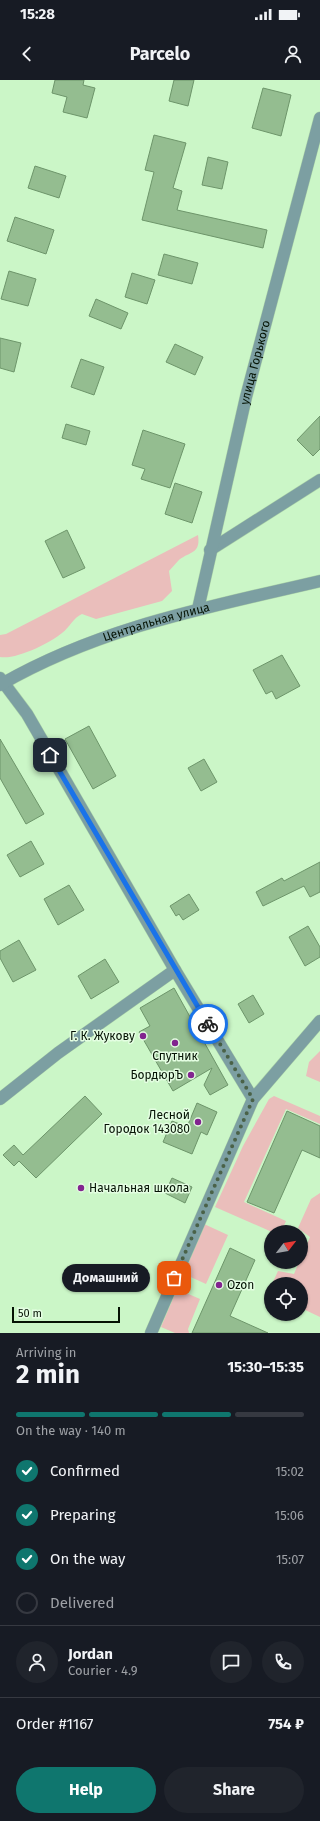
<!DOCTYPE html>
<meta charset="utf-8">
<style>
:root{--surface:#171b24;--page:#20242c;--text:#f1f3f6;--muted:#9ea1a6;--line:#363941;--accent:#0f766e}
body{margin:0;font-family:"Fira Sans",sans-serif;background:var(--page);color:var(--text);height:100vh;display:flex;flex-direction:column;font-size:15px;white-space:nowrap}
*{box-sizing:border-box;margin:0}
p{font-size:13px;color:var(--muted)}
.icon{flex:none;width:22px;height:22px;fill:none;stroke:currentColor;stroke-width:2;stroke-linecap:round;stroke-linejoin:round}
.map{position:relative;height:1253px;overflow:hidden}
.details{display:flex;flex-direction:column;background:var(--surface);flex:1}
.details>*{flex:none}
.needle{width:26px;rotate:59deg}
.tools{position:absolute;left:264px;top:1145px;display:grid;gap:8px}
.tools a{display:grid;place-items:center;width:44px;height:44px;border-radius:50%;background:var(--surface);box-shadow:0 1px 3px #0004;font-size:20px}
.scale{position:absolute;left:12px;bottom:10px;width:108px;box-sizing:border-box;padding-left:4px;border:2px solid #051304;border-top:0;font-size:11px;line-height:14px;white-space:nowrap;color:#051304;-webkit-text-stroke:3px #e4fee2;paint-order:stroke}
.pin{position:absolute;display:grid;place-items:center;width:34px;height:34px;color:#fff;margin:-17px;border-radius:8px;box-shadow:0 2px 6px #0006}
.courier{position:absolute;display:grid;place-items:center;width:40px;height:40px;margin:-20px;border:3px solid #1a73e8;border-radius:50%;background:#fff;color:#222;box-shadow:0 1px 5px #0007}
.bubble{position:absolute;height:28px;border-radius:14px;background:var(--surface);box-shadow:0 1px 3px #0004;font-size:13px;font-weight:700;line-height:28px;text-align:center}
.summary em{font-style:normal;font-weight:700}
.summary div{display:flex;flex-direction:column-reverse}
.summary{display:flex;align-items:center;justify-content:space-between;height:68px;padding:0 16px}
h1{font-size:26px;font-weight:700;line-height:30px}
.bar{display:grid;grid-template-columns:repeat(4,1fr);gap:6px 4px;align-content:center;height:48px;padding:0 16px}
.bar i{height:5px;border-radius:3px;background:var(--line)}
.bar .selected{background:var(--accent)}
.bar p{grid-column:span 4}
.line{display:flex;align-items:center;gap:10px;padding:0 16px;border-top:1px solid var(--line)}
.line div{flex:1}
.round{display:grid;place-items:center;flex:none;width:42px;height:42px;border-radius:21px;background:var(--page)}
ol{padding:0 16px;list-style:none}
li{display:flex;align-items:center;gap:12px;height:44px}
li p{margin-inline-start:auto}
li .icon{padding:4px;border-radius:50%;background:var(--accent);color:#fff;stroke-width:4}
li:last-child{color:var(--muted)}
li i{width:22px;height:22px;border:2px solid var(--line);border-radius:50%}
.action{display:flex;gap:8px;margin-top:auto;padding:8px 16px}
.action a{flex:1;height:46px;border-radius:24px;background:var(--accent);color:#fff;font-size:16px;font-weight:700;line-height:46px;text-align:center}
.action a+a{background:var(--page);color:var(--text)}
.status{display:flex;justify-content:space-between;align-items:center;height:28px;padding:0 20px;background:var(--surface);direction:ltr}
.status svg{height:11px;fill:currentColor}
header{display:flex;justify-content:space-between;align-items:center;height:52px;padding:0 16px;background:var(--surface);font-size:18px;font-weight:700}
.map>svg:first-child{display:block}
.green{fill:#eabebb}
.building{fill:#94bd90;stroke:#6d956a}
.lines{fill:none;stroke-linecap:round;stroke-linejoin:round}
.minor-casing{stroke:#abd2a8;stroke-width:13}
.minor{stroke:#7c9fa2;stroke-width:12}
.done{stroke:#4a6248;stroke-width:4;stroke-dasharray:0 7.2}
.route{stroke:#1a73e8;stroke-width:5}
.poi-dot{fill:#82248f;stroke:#e4fee2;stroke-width:1.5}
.labels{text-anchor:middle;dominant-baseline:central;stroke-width:3;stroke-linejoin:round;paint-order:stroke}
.street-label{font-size:12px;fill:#051304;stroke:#e4fee2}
.poi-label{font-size:12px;fill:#051304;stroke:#e4fee2;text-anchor:end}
</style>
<div class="status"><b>15:28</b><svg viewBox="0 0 49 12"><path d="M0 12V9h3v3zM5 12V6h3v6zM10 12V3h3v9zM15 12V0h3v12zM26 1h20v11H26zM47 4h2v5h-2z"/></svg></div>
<header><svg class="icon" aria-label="back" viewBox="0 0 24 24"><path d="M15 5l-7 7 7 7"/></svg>Parcelo<svg class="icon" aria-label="person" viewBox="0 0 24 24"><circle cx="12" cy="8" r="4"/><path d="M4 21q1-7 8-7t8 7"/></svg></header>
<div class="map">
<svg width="320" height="1253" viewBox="0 0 320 1253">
<rect width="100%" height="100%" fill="#cbf6c7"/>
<!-- green -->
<path class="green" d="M198 455C201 475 189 471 178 481 175 484 172 488 169 491L172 511 162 521 96 539 82 534C73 538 70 547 62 553 50 563 16 580 0 577V555L6 554Z
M320 971V1002L306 996 309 982Z
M274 1016 320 1036V1044L286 1029 244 1122 286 1141 281 1152H272L215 1127 243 1066 269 1019Z
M320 1113V1237L301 1228V1204H272L278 1191 294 1194 299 1182H301V1178L310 1157 298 1148 311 1119Z
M204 1144 228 1155 206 1204 184 1194Z
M177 1209 200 1219 188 1249 189 1253H175L161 1247Z"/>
<!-- building -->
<path class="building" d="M55 0H84L83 5 95 8 87 38 63 32 67 17 52 13Z
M174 0H194L188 26 169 21Z
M263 8 291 15 281 56 252 48Z
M154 55 186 63 173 108 182 111 177 130 267 150 263 168 142 140 154 92 145 90Z
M208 77 228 82 222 109 202 105Z
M35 86 66 96 59 118 28 108Z
M15 137 54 150 46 174 7 161Z
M164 174 198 183 192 204 158 195Z
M9 191 36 199 28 226 1 219Z
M132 193 155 200 147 224 125 217Z
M96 219 128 233 121 249 89 236Z
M0 258 21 263 14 292 0 288Z
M175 264 203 277 195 295 166 282Z
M81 279 104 287 94 315 71 307Z
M320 336V369L313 376 297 360Z
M66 344 90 351 86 365 62 358Z
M143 350 185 364 170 408 141 399 145 389 132 385Z
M175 403 202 412 192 443 165 434Z
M67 450 85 488 63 498 45 461Z
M282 575 300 606 276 619 272 611 266 614 253 590Z
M89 646 116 696 93 709 65 659Z
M0 659 44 734 26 744 0 698Z
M204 679 217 702 201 711 188 688Z
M31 761 44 784 20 797 7 775Z
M320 782V812L310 817 304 806 263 826 256 812 282 798 284 801Z
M69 805 84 830 58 845 44 819Z
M189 814 199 830 183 840 179 834 176 836 170 826Z
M308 846 320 867V877L305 886 289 857Z
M19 860 36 890 13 902 0 878V871Z
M105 879 119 902 91 919 78 896Z
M174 908 228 1005 210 1015 204 1005 212 988 173 1011 139 952 150 946 140 928Z
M253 915 264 934 249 943 238 924Z
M85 1016 102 1034 36 1098 19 1081 14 1086 3 1075 14 1065 23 1075Z
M197 1023 217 1032 207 1055 201 1052 192 1074 163 1062 172 1041 187 1047Z
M287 1031 320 1046V1078L302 1070 274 1133 247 1122Z
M172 1098 192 1107 185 1123 165 1113Z
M230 1168 255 1180 230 1236 268 1253H192Z"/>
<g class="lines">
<!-- minor casing -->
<g class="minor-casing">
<g id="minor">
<path d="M210 470 320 400"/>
<path id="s1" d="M198 529 246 317 320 38"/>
<path d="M0 598 27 634 175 890 253 1019"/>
<path id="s2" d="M0 605C100 547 209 527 320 501"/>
<path d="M0 1019 58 973 175 890"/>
<path d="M151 1253 253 1019 320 941"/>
</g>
</g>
<!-- minor -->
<use href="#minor" class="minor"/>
</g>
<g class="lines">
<!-- done -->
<path class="done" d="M174 1198 253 1019 208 944"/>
<!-- route -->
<path class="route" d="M50 675 208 944"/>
</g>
<!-- markers -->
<g class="poi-dot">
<circle cx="143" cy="956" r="4"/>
<circle cx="175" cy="963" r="4"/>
<circle cx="191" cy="995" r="4"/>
<circle cx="198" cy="1042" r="4"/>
<circle cx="81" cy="1108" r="4"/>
<circle cx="219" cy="1205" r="4"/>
</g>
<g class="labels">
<!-- street labels -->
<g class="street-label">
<text stroke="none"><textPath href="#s1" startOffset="253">улица Горького</textPath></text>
<text stroke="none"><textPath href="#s2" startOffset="169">Центральная улица</textPath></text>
</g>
<!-- poi labels -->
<g class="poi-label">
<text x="135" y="956">Г. К. Жукову</text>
<text x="175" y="976" text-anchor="middle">Спутник</text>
<text x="183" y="995">БордюрЪ</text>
<text x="190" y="1035">Лесной<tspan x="190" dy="14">Городок 143080</tspan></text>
<text x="89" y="1108" text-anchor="start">Начальная школа</text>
<text x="227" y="1205" text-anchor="start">Ozon</text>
</g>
</g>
</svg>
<div class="tools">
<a><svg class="needle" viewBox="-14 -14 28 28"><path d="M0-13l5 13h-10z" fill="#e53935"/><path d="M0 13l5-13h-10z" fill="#9ea1a6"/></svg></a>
<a><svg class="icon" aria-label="locate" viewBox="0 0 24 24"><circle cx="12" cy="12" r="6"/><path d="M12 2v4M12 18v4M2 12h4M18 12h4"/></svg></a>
</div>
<div class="scale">50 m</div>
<div class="pin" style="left:174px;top:1198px;background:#ea580c"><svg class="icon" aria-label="bag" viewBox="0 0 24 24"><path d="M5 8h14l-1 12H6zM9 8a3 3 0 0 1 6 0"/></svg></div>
<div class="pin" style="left:50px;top:675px;background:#1f2937"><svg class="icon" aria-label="home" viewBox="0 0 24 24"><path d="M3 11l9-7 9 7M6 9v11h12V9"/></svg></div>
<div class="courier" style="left:208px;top:944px"><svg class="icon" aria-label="bike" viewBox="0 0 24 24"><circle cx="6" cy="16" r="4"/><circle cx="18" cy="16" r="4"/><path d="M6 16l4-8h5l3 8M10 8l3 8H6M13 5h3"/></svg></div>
<div class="bubble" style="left:62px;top:1184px;width:88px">Домашний</div>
</div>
<section class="details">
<div class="summary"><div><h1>2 min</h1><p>Arriving in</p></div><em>15:30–15:35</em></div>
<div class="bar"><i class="selected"></i><i class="selected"></i><i class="selected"></i><i></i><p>On the way · 140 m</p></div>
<ol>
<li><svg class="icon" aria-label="check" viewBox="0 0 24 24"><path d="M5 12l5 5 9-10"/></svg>Confirmed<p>15:02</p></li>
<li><svg class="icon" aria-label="check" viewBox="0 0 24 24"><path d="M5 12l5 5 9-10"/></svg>Preparing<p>15:06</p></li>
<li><svg class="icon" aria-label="check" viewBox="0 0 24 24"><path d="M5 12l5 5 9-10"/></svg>On the way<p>15:07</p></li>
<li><i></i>Delivered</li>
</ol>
<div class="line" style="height:72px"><a class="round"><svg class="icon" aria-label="person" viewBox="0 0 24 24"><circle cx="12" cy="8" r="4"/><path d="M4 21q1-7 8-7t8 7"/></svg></a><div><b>Jordan</b><p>Courier · 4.9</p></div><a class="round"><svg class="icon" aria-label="chat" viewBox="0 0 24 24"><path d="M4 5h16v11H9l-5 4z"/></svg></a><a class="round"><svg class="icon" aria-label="phone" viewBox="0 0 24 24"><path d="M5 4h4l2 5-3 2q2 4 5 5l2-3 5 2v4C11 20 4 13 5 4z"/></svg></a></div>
<div class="line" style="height:52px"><div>Order #1167</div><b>754 ₽</b></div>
<div class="action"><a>Help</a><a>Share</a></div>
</section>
